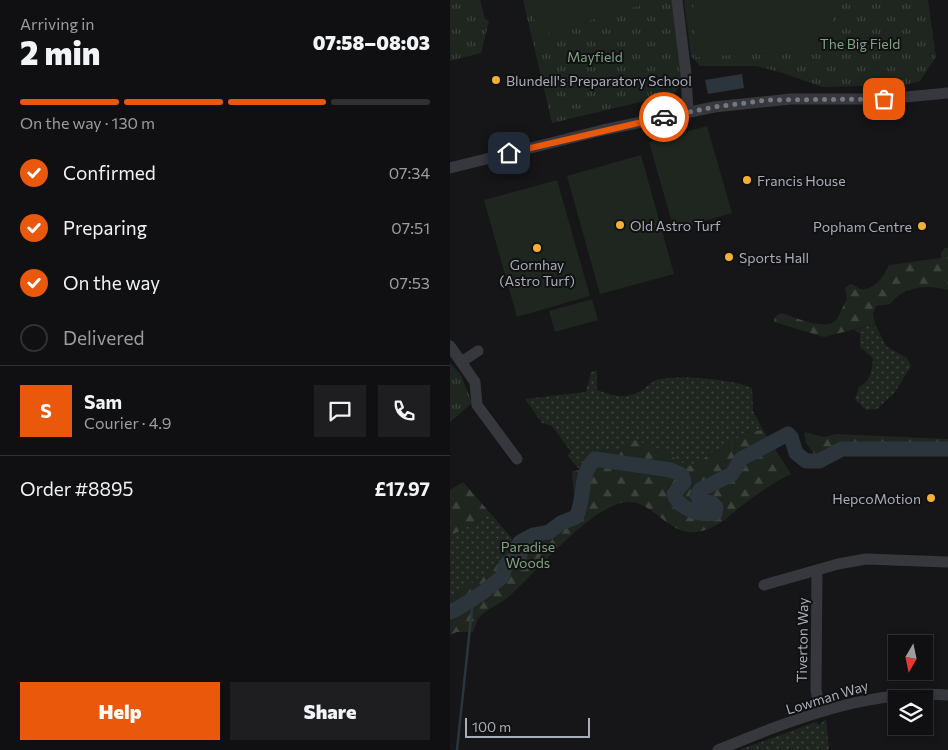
<!DOCTYPE html>
<meta charset="utf-8">
<style>
:root{--surface:#101012;--page:#1e1e20;--text:#f1f3f6;--muted:#9c9d9f;--line:#303032;--accent:#ea580c}
body{margin:0;font-family:Commissioner,sans-serif;background:var(--page);color:var(--text);height:100vh;display:flex;flex-direction:column;font-size:19px;white-space:nowrap}
*{box-sizing:border-box;margin:0}
p{font-size:16px;color:var(--muted)}
.icon{flex:none;width:28px;height:28px;fill:none;stroke:currentColor;stroke-width:2;stroke-linecap:round;stroke-linejoin:round}
.map{position:relative;flex:1;overflow:hidden}
.sheet{display:flex;flex-direction:column;background:var(--surface);width:450px}
.sheet>*{flex:none}
.needle{width:32px;rotate:189deg}
.fabs{position:absolute;left:438px;top:635px;display:grid;gap:10px}
.fabs a{display:grid;place-items:center;width:45px;height:45px;border-radius:0px;background:var(--surface);box-shadow:0 2px 8px #0003,0 0 0 1px var(--line);font-size:25px}
.scale{position:absolute;left:15px;bottom:12px;width:125px;box-sizing:border-box;padding-left:5px;border:2px solid #a8adb8;border-top:0;font-size:14px;line-height:18px;white-space:nowrap;color:#a8adb8;-webkit-text-stroke:4px #111113;paint-order:stroke}
.pin{position:absolute;display:grid;place-items:center;width:42px;height:42px;color:#fff;margin:-21px;border-radius:10px;box-shadow:0 2px 8px #0006}
.courier{position:absolute;display:grid;place-items:center;width:50px;height:50px;margin:-25px;border:4px solid #ea580c;border-radius:50%;background:#fff;color:#222;box-shadow:0 1px 6px #0007}
.summary em{font-style:normal;font-weight:800}
.summary div{display:flex;flex-direction:column-reverse}
.summary{display:flex;align-items:center;justify-content:space-between;height:85px;padding:0 20px}
h1{font-size:32px;font-weight:800;line-height:38px}
.bar{display:grid;grid-template-columns:repeat(4,1fr);gap:8px 5px;align-content:center;height:60px;padding:0 20px}
.bar i{height:6px;border-radius:4px;background:var(--line)}
.bar .on{background:var(--accent)}
.bar p{grid-column:span 4}
.line{display:flex;align-items:center;gap:12px;padding:0 20px;border-top:1px solid var(--line)}
.line div{flex:1}
.round{display:grid;place-items:center;flex:none;width:52px;height:52px;border-radius:0px;background:var(--page)}
ol{padding:0 20px;list-style:none}
li{display:flex;align-items:center;gap:15px;height:55px}
li p{margin-inline-start:auto}
li .icon{padding:5px;border-radius:50%;background:var(--accent);color:#fff;stroke-width:4}
li:last-child{color:var(--muted)}
li i{width:28px;height:28px;border:2px solid var(--line);border-radius:50%}
.primary-button{display:flex;gap:10px;margin-top:auto;padding:10px 20px}
.primary-button a{flex:1;height:58px;border-radius:0px;background:var(--accent);color:#fff;font-size:20px;font-weight:800;line-height:58px;text-align:center}
.primary-button a+a{background:var(--page);color:var(--text)}
main{display:flex;flex:1;min-height:0}
.map>svg:first-child{display:block}
.grass{fill:url(#grass-dots)}
.forest{fill:url(#forest-firs)}
.park{fill:url(#park-tufts)}
.pitch{fill:#1e261f}
.water{fill:#2c353c}
.lines{fill:none;stroke-linecap:round;stroke-linejoin:round}
.stream{stroke:#2c353c;stroke-width:2.5}
.river{stroke:#2c353c;stroke-width:15}
.minor{stroke:#37383d;stroke-width:11}
.done{stroke:#757880;stroke-width:5;stroke-dasharray:0 9}
.route{stroke:#ea580c;stroke-width:6}
.poi-dot{fill:#f2b134;stroke:#111113;stroke-width:2}
.labels{text-anchor:middle;dominant-baseline:central;stroke-width:4;stroke-linejoin:round;paint-order:stroke}
.park-label{font-size:14px;fill:#7fa381;stroke:#111113}
.poi-label{font-size:14px;fill:#a8adb8;stroke:#111113;text-anchor:start}
.street-label{font-size:14px;fill:#a8adb8;stroke:#111113}
</style>
<main>
<section class="sheet">
<div class="summary"><div><h1>2 min</h1><p>Arriving in</p></div><em>07:58–08:03</em></div>
<div class="bar"><i class="on"></i><i class="on"></i><i class="on"></i><i></i><p>On the way · 130 m</p></div>
<ol>
<li><svg class="icon" aria-label="check" viewBox="0 0 24 24"><path d="M5 12l5 5 9-10"/></svg>Confirmed<p>07:34</p></li>
<li><svg class="icon" aria-label="check" viewBox="0 0 24 24"><path d="M5 12l5 5 9-10"/></svg>Preparing<p>07:51</p></li>
<li><svg class="icon" aria-label="check" viewBox="0 0 24 24"><path d="M5 12l5 5 9-10"/></svg>On the way<p>07:53</p></li>
<li><i></i>Delivered</li>
</ol>
<div class="line" style="height:90px"><b class="round" style="background:var(--accent);color:#fff">S</b><div><b>Sam</b><p>Courier · 4.9</p></div><a class="round"><svg class="icon" aria-label="chat" viewBox="0 0 24 24"><path d="M4 5h16v11H9l-5 4z"/></svg></a><a class="round"><svg class="icon" aria-label="phone" viewBox="0 0 24 24"><path d="M5 4h4l2 5-3 2q2 4 5 5l2-3 5 2v4C11 20 4 13 5 4z"/></svg></a></div>
<div class="line" style="height:65px"><div>Order #8895</div><b>£17.97</b></div>
<div class="primary-button"><a>Help</a><a>Share</a></div>
</section>
<div class="map">
<svg width="498" height="750" viewBox="0 0 498 750">
<defs>
<pattern id="grass-dots" width="8" height="8" patternUnits="userSpaceOnUse" patternTransform="scale(1.25)"><rect width="8" height="8" fill="#1e261f"/><path d="M2 2h.1M6 6h.1" fill="none" stroke="#3c433d" stroke-width="1.8" stroke-linecap="round"/></pattern>
<pattern id="forest-firs" width="22" height="20" patternUnits="userSpaceOnUse" patternTransform="scale(1.25)"><rect width="22" height="20" fill="#1e261f"/><path d="M5 1l3.5 6h-7zM16 11l3.5 6h-7z" fill="#3c433d"/></pattern>
<pattern id="park-tufts" width="24" height="20" patternUnits="userSpaceOnUse" patternTransform="scale(1.25)"><rect width="24" height="20" fill="#1e261f"/><path d="M3 7l-1-3M5 7V3M7 7l1-3M15 17l-1-3M17 17v-4M19 17l1-3" fill="none" stroke="#3c433d"/></pattern>
</defs>
<rect width="100%" height="100%" fill="#161618"/>
<!-- grass -->
<path class="grass" d="M425 324 436 346 457 358 461 366 445 392 427 409 416 410 405 400 409 387C421 380 422 372 423 358L410 347V334L404 330Z
M147 370V390C165 397 177 400 194 389 197 386 202 382 206 380 226 374 283 379 302 388L303 411 313 430 294 433 276 447 264 451 246 464 238 466 185 440 172 450 151 451 130 470 117 455 121 452 102 426 92 423 75 399 136 392 141 372Z
M41 514 65 542 45 565 2 599H0V536Z
M376 719 379 750H289L366 722 369 725Z"/>
<!-- forest -->
<path class="forest" d="M495 248H498V290C477 284 454 286 440 304L426 306 423 314 425 324 374 337 324 322 325 317 331 313C342 316 376 332 386 320 390 315 393 305 397 299L395 288 400 284C405 284 406 288 411 289 424 291 435 275 439 265L491 258V253Z
M313 430 341 474C323 482 306 495 290 507 278 517 268 527 252 531 220 540 204 500 177 502 140 505 86 574 57 598 49 605 35 609 29 618 26 621 25 628 23 632H7L0 635V599H2L45 565 65 542 110 520 125 509 122 471 130 470 136 456 151 451 172 450 185 440 205 447 238 466 246 464 264 451 276 447 294 433Z
M354 432 374 437 386 434 498 439V447L399 446 365 455 356 443Z
M13 482 41 514 0 536V490Z"/>
<!-- park -->
<path class="park" d="M0 0H30L35 19 39 21 31 53 0 61Z
M73 0H224C226 22 240 78 224 94L102 123Z
M234 0H478L486 57 470 81 456 85 372 87 333 73 306 66H250L241 56Z
M0 363 11 375 22 403 0 422Z"/>
<!-- pitch -->
<path class="pitch" d="M78 0H208L89 36Z
M243 0H381L384 49 246 57Z
M257 126 282 213 224 230 199 142Z
M191 155 224 274 150 294 117 176Z
M107 180 140 296 67 317 34 200Z
M142 299 148 320 105 332 99 311Z"/>
<!-- water -->
<path class="water" d="M292 74 294 88 258 94 255 80Z"/>
<g class="lines">
<!-- stream -->
<path class="stream" d="M7 750 23 599"/>
<!-- river -->
<path class="river" d="M0 612 7 609 32 593 52 577 56 564 70 555V542L83 535 99 532 111 523 126 517C136 498 128 475 145 459L221 470 232 475 234 482 224 494C229 509 250 516 265 513L266 507 262 503 249 499 247 495 250 490 282 474 291 459 338 434 341 437 346 453 356 461H369L392 449H498"/>
<!-- minor -->
<path class="minor" d="M227 0 236 74 238 112
M0 168 153 130 264 107 341 99H434L498 93
M0 346 25 382 27 405 67 459
M11 362 28 351
M367 570 366 690 370 712
M314 585 388 564 416 559 498 562
M268 750C342 720 417 689 498 695"/>
</g>
<g class="lines">
<!-- done -->
<path class="done" d="M214 117 264 107 318 100 434 99"/>
<!-- route -->
<path class="route" d="M59 153 214 117"/>
</g>
<!-- markers -->
<g class="poi-dot">
<circle cx="46" cy="80" r="5"/>
<circle cx="297" cy="180" r="5"/>
<circle cx="170" cy="225" r="5"/>
<circle cx="472" cy="226" r="5"/>
<circle cx="87" cy="248" r="5"/>
<circle cx="279" cy="257" r="5"/>
<circle cx="481" cy="498" r="5"/>
</g>
<g class="labels">
<!-- park labels -->
<g class="park-label">
<text x="410" y="43">The Big Field</text>
<text x="145" y="56">Mayfield</text>
<text x="78" y="546">Paradise<tspan x="78" dy="16">Woods</tspan></text>
</g>
<!-- poi labels -->
<g class="poi-label">
<text x="56" y="80">Blundell's Preparatory School</text>
<text x="307" y="180">Francis House</text>
<text x="180" y="225">Old Astro Turf</text>
<text x="462" y="226" text-anchor="end">Popham Centre</text>
<text x="289" y="257">Sports Hall</text>
<text x="87" y="264" text-anchor="middle">Gornhay<tspan x="87" dy="16">(Astro Turf)</tspan></text>
<text x="471" y="498" text-anchor="end">HepcoMotion</text>
</g>
<!-- street labels -->
<g class="street-label">
<text transform="translate(352 640) rotate(-89)">Tiverton Way</text>
<text transform="translate(377 697) rotate(-17)">Lowman Way</text>
</g>
</g>
</svg>
<div class="fabs">
<a><svg class="needle" viewBox="-14 -14 28 28"><path d="M0-13l5 13h-10z" fill="#e53935"/><path d="M0 13l5-13h-10z" fill="#9c9d9f"/></svg></a>
<a><svg class="icon" aria-label="layers" viewBox="0 0 24 24"><path d="M12 4l9 5-9 5-9-5zM3 14l9 5 9-5"/></svg></a>
</div>
<div class="scale">100 m</div>
<div class="pin" style="left:434px;top:99px;background:#ea580c"><svg class="icon" aria-label="bag" viewBox="0 0 24 24"><path d="M5 8h14l-1 12H6zM9 8a3 3 0 0 1 6 0"/></svg></div>
<div class="pin" style="left:59px;top:153px;background:#1f2937"><svg class="icon" aria-label="home" viewBox="0 0 24 24"><path d="M3 11l9-7 9 7M6 9v11h12V9"/></svg></div>
<div class="courier" style="left:214px;top:117px"><svg class="icon" aria-label="car" viewBox="0 0 24 24"><path d="M5 17H2v-5l4-1 3-4h7l3 4 3 1v5h-3M9 17h6M6 11h13"/><circle cx="7" cy="17" r="2"/><circle cx="17" cy="17" r="2"/></svg></div>
</div>
</main>
